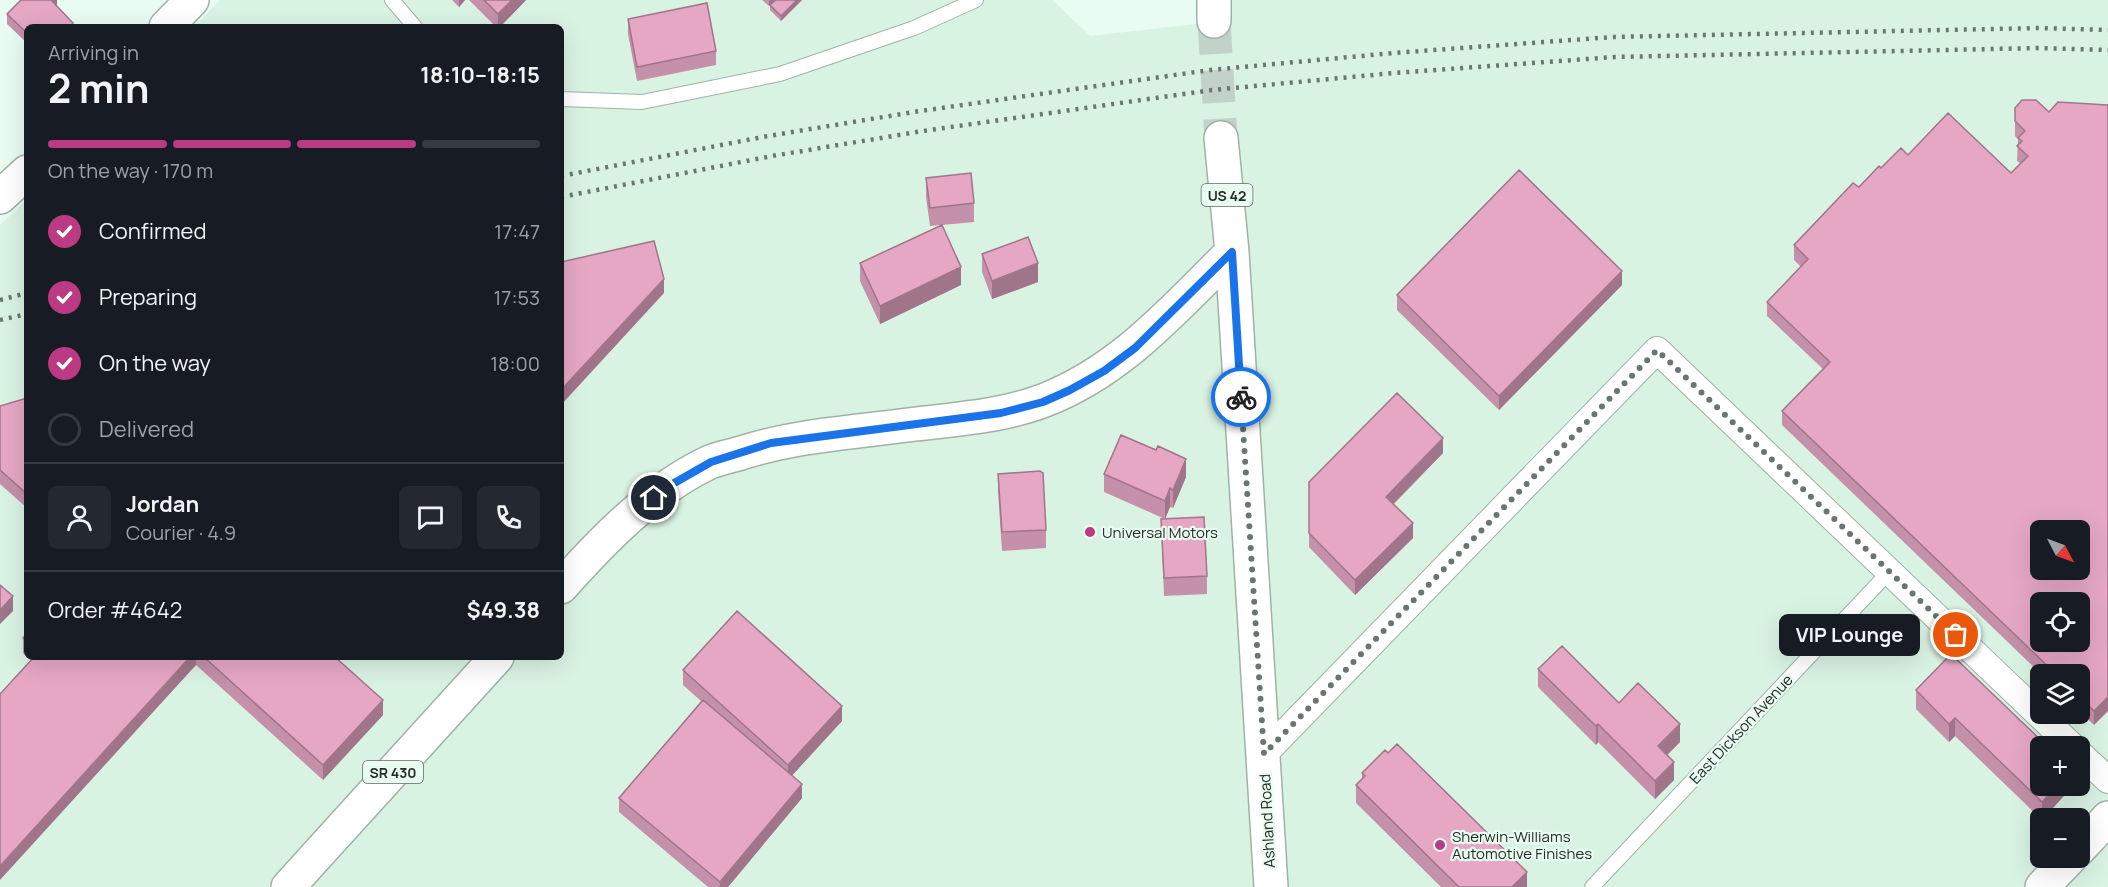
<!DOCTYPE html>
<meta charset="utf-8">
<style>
:root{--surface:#171b24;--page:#242831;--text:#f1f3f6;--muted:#9ea1a6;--line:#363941;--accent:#bb3a83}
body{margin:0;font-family:Manrope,sans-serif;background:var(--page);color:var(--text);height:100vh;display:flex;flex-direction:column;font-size:22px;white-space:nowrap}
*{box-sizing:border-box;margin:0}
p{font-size:20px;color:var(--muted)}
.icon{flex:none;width:33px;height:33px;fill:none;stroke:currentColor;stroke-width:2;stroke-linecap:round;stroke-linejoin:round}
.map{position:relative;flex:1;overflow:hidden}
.drawer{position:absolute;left:24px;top:24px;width:540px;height:636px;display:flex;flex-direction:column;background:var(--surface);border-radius:9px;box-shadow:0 6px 24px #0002}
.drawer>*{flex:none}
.needle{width:39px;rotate:131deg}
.fabs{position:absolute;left:2030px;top:520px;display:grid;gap:12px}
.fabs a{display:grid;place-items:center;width:60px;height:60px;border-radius:9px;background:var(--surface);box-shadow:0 6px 24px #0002;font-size:30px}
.pin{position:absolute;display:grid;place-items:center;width:51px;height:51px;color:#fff;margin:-26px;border:3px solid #fff;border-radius:50%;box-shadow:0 2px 6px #0007}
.courier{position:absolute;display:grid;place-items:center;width:60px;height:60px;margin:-30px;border:4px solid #1a73e8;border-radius:50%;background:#fff;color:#222;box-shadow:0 2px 8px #0007}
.bubble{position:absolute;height:42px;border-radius:9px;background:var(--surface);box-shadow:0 6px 24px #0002;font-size:20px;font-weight:700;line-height:42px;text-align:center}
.headline em{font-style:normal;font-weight:700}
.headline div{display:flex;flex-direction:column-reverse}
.headline{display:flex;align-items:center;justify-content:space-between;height:102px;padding:0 24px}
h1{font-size:39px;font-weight:700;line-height:45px}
.bar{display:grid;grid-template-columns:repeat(4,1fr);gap:9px 6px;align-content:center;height:72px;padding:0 24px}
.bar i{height:8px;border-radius:4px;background:var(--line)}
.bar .on{background:var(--accent)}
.bar p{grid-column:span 4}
.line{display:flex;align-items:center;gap:15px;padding:0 24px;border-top:2px solid var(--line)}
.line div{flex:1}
.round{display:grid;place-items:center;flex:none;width:63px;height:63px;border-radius:9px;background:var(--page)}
ol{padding:0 24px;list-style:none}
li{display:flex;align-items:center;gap:18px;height:66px}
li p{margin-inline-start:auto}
li .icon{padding:6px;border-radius:50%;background:var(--accent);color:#fff;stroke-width:4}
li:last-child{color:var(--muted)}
li i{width:33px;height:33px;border:3px solid var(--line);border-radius:50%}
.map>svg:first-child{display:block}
.built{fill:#d9f3e3;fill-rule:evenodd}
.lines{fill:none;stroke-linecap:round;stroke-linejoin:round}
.primary-tunnel{stroke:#c2d2c9;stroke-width:33;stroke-dasharray:33 16;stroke-linecap:butt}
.lane-casing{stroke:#a0b2a7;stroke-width:16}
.street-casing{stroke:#a0b2a7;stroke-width:28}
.secondary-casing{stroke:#a0b2a7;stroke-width:36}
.primary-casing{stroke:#a0b2a7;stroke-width:36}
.lane{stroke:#fff;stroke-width:14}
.street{stroke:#fff;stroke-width:26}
.secondary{stroke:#fff;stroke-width:33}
.primary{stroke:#fff;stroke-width:33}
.rail{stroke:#6b7670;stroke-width:4.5;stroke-dasharray:3 6;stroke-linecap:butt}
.wall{fill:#c590a9}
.shaded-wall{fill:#a07589}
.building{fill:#e5a7c4;stroke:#a07589;stroke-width:1.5;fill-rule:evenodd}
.done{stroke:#6a756e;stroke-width:6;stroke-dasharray:0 10.8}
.route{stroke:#1a73e8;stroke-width:8}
.poi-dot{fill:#bb3a83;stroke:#e9fcf1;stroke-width:2}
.labels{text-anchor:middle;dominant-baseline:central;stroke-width:4.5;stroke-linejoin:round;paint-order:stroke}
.shield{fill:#e9fcf1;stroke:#606a64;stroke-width:1.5}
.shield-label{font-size:14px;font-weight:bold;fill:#252c28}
.poi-label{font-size:15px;fill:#252c28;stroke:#e9fcf1;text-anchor:start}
.street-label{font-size:15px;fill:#252c28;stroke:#e9fcf1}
</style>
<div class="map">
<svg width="2108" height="887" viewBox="0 0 2108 887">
<rect width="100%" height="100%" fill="#e9fcf1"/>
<!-- built -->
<path class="built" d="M220 0H1053L1090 36 1213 22 1214 0H2108V887H0V225L27 199V657H561V27H194ZM2040 531H2079V570H2040ZM2040 603H2079V642H2040ZM2040 675H2079V714H2040ZM2040 747H2079V786H2040ZM2040 819H2079V858H2040Z"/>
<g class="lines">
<!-- primary-tunnel -->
<path class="primary-tunnel" d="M1214 21 1221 138"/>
<!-- lane casing -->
<g class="lane-casing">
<path id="lane" d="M392 0 415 27
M561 99 642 102 780 74 914 28 976 0
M1592 887 1889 572"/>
</g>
<!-- street casing -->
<g class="street-casing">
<path id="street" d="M2079 753 2108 780
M1264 754 1657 350 2073 747"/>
</g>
<!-- secondary casing -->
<g class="secondary-casing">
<path id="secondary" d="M166 27 192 0
M0 197 27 172
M2079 849 2108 818
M2042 887 2070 858"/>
</g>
<!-- primary casing -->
<g class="primary-casing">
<path id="primary" d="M1214 21V0
M1221 138 1232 252 1271 887
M561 587C603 540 652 489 710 462 720 458 731 456 741 453 797 435 857 432 916 424 958 419 1004 416 1045 400 1122 370 1174 309 1232 252
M288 887 497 657"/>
</g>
<!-- lane -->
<use href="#lane" class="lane"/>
<!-- street -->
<use href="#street" class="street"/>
<!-- secondary -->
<use href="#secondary" class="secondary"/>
<!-- primary -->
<use href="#primary" class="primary"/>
<!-- rail -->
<path class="rail" d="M561 176 768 136 920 111 1210 70 1393 53 1613 37 2040 28 2108 30
M561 197 772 156 923 131 1212 90 1394 73 1615 57 2040 48 2108 50
M0 300 27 293
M0 320 27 314"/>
</g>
<!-- wall -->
<path class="wall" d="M57 0V6L73 27H27V43L7 24V14Z
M452 0H465L459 7Z
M469 0H526L500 27H496Z
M762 0H775L769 6Z
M802 0 781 21 770 10V5Z
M628 19 716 51V65L637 81 628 34Z
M2108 105 2094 725 2079 711V675H2042L1782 425V411L1823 369 1767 316V302L1801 267 1794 260V245L1881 168 1908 155 2011 173 2020 163 2017 161 2018 139 2015 136V108L2049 112Z
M926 178 974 203V222L942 225 961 285 880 324 860 281V263L941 225 930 226 926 197Z
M982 254 1038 282 992 299 982 272Z
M1622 285 1499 410 1397 310V295Z
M27 398V508L0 484V406Z
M1443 453 1394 504 1413 538 1355 595 1309 547V482Z
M998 474 1046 530V548L1002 551 998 492Z
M1104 474 1186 477 1173 508 1170 507 1165 519 1104 492Z
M1161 519 1207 576V594L1164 596Z
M27 633V657L23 653V638Z
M27 657H335L383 715 323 780 196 665 31 660Z
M1538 669 1680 742 1667 755 1674 780 1655 799 1598 742 1596 745 1538 687Z
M683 670 842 721 792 775 802 798 728 887H708L619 812V798L701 701 683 685Z
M1916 690 2070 786V789L2043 819H2041L1955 736 1949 742 1916 709Z
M1362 773 1527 887H1441L1356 803V785L1362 779Z"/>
<!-- shaded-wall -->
<path class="shaded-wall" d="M53 0H57V6L52 11Z
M459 0H465L459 7Z
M512 0H526L500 27H498V14Z
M770 0H775L769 6V1Z
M797 0H802L781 21V16Z
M1038 263V282L992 299V281Z
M961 267V285L880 324V306Z
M1622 271V285L1499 410V396Z
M664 279V293L561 405V390Z
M1443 438V453L1386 511V497Z
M1186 459V477L1173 508V490Z
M1170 488V507L1165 519V501Z
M1413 523V538L1355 595V580Z
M13 596V611L0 624V610Z
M190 657H196V665L0 880V866Z
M2108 697V711L2094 725V711Z
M383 700V715L323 780V765Z
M842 706V721L788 780V765Z
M1955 718V736L1949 742V724Z
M1598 724V742L1596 745V726Z
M1680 724V742L1658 764V746Z
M1674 762V780L1655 799V781Z
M802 784V798L728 887H720V882Z
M2057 786H2070V789L2043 819H2042V802Z
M1527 872V887H1512Z"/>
<!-- building -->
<path class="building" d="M21 0H53L52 1 73 23 70 27H27V33L7 14Z
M484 0H512L498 14Z
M776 0H797L781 16 770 5Z
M707 3 716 51 637 67 628 19Z
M2022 100H2036L2049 112 2058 102 2108 105V697L2094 711 2079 696V675H2057L1782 411 1830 362 1767 302 1808 259 1794 245 1853 183 1859 187 1879 166 1881 168 1901 148 1908 155 1948 113 2011 173 2028 156 2017 146 2022 141 2018 138 2025 131 2015 121V108ZM2040 531H2079V570H2040ZM2040 603H2079V642H2040Z
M1519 170 1622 271 1499 396 1397 295Z
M971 173 974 203 930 208 926 178Z
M942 225 961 267 880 306 860 263Z
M1028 237 1038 263 992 281 982 254Z
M654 241 664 279 561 390V262Z
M1397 393 1443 438 1386 497 1413 523 1355 580 1309 533V482Z
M27 398V494L0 470V406Z
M1121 435 1156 450 1158 446 1186 459 1173 490 1170 488 1165 501 1104 474Z
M1040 471 1043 473 1046 530 1002 532 998 474Z
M1204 517 1207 576 1164 578 1161 519Z
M0 585 13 596 0 610Z
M737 611 842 706 788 765 683 670Z
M27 633V642L23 638Z
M1562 646 1619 703 1638 683 1680 724 1658 746 1674 762 1655 781 1598 724 1596 726 1538 669Z
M1951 654 2048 747H2040V786H2057L2042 802 1955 718 1949 724 1916 690Z
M34 657H190L0 866V694Z
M204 657H335L383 700 323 765Z
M703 700 802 784 720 882 619 798Z
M1397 744 1527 872 1512 887H1459L1356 785 1365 776 1362 773 1385 750 1388 753Z"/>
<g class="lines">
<!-- done -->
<path class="done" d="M1241 397 1264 754 1657 350 1956 635"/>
<!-- route -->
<path class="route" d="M654 498 669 486 711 462 771 443 1001 413 1043 402 1070 390 1104 371 1135 348 1232 252 1241 397"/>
</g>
<!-- markers -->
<g class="poi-dot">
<circle cx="1090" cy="532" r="6"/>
<circle cx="1440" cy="845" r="6"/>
</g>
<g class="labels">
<!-- shield labels -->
<g class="shield">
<rect x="1201.5" y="184" width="51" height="22" rx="4.5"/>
<rect x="363" y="761" width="60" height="22" rx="4.5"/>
</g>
<g class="shield-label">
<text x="1227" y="195">US 42</text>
<text x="393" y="772">SR 430</text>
</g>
<!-- poi labels -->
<g class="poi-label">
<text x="1102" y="532">Universal Motors</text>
<text x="1452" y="836">Sherwin-Williams<tspan x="1452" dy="17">Automotive Finishes</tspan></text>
</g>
<!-- street labels -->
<g class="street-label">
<text transform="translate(1741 729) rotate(-47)">East Dickson Avenue</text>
<text transform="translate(1267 821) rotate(-93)">Ashland Road</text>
</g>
</g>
</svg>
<div class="fabs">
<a><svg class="needle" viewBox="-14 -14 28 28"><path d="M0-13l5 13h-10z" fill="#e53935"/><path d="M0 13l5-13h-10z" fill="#9ea1a6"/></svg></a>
<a><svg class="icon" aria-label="locate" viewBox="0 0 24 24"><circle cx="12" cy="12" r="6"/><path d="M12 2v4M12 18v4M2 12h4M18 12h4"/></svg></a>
<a><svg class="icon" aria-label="layers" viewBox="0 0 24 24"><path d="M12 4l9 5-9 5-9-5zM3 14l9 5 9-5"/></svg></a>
<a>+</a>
<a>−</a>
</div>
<div class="pin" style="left:1956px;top:635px;background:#ea580c"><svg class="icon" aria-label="bag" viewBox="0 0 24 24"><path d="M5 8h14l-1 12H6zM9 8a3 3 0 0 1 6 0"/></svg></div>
<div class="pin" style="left:654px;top:498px;background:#1f2937"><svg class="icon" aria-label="home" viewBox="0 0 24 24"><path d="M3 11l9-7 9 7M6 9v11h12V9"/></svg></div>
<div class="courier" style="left:1241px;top:397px"><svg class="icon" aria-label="bike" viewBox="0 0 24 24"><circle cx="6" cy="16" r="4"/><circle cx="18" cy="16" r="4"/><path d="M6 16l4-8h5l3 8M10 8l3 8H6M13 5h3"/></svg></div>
<div class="bubble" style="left:1779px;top:614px;width:141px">VIP Lounge</div>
<section class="drawer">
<div class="headline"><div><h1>2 min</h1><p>Arriving in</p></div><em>18:10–18:15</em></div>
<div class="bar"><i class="on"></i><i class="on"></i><i class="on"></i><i></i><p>On the way · 170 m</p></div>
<ol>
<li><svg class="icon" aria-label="check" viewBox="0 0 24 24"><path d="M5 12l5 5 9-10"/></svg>Confirmed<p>17:47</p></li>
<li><svg class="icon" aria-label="check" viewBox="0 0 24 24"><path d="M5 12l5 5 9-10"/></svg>Preparing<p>17:53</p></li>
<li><svg class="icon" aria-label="check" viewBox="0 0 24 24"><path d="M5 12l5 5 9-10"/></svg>On the way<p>18:00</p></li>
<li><i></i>Delivered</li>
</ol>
<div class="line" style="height:108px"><a class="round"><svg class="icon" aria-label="person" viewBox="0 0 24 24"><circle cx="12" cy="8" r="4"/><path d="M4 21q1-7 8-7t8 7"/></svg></a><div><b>Jordan</b><p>Courier · 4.9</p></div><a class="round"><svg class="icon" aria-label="chat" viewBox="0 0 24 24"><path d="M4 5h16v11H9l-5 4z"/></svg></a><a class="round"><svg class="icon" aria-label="phone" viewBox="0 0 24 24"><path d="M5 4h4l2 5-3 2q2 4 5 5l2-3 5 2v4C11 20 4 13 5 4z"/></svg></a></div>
<div class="line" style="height:78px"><div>Order #4642</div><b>$49.38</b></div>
</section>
</div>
